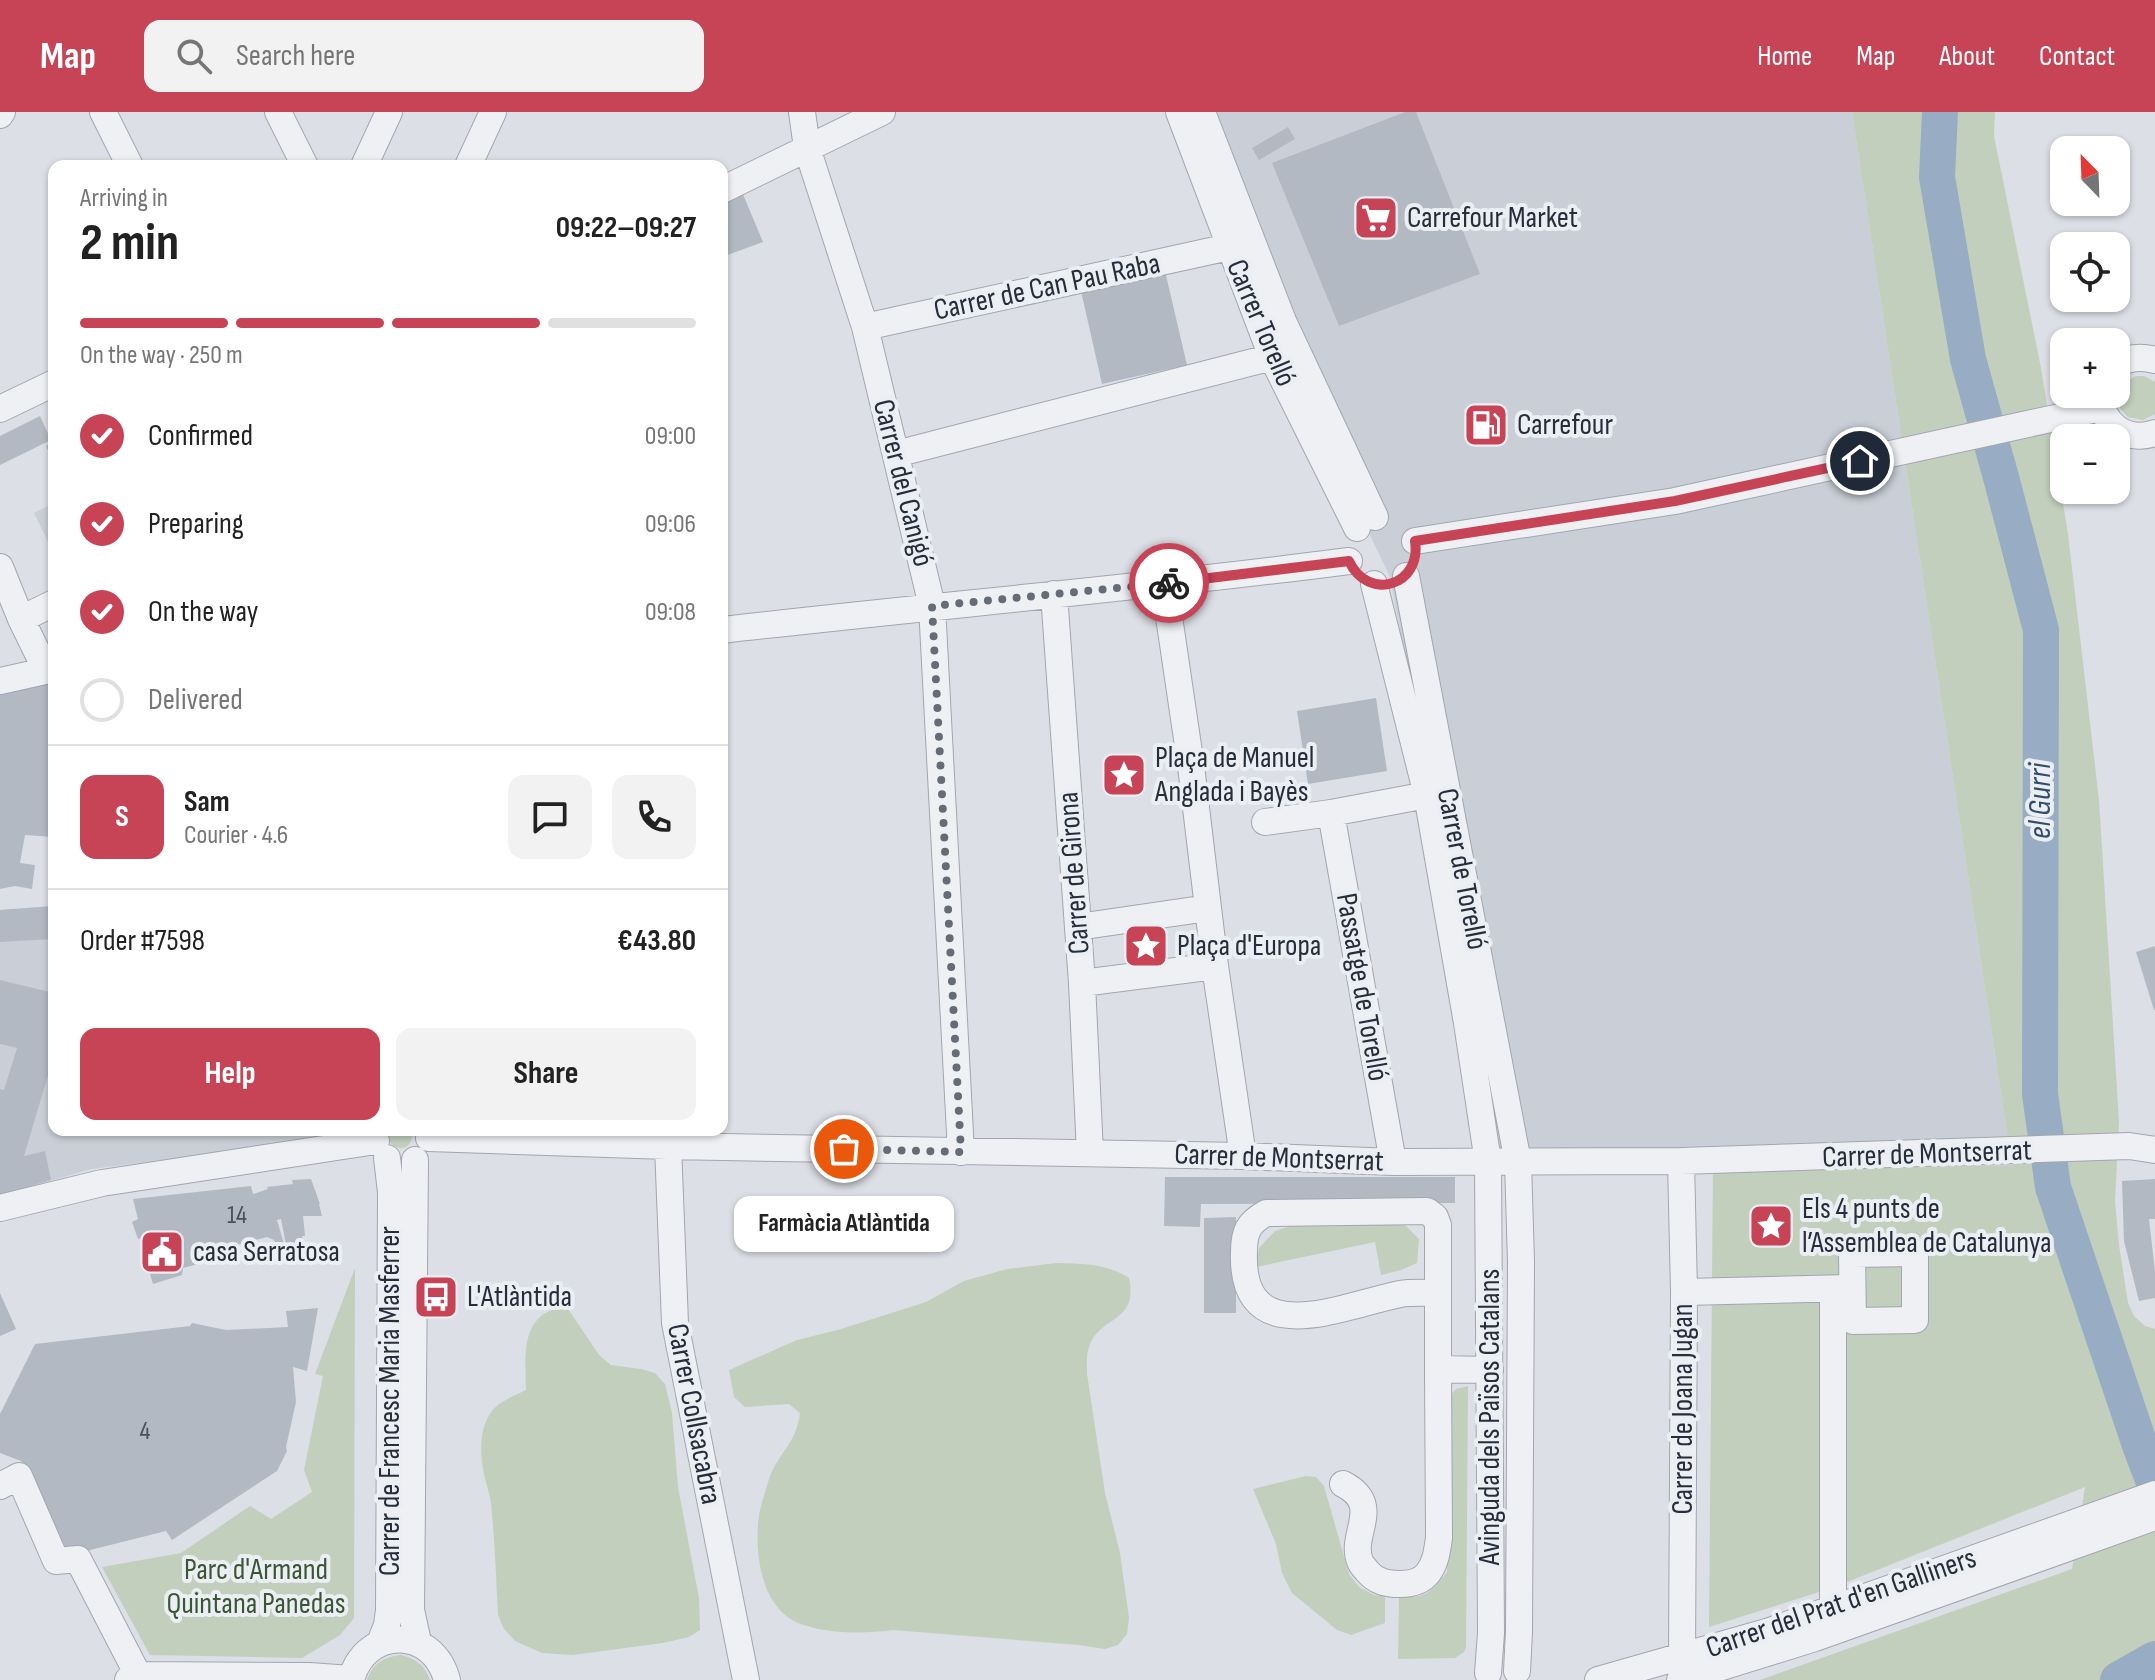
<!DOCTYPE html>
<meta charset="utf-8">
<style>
:root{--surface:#fff;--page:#f2f2f2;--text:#222;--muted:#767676;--line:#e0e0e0;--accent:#c74457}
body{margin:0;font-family:"Sofia Sans Condensed",sans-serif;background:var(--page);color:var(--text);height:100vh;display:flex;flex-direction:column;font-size:30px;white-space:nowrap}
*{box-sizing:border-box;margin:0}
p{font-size:26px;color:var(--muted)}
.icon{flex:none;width:44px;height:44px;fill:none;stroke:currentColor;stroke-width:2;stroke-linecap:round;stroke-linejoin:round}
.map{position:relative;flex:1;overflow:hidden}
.panel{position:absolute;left:48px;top:48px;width:680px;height:976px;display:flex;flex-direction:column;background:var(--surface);border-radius:16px;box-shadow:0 2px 6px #0004}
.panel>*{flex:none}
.needle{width:52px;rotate:337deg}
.fabs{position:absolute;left:2050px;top:24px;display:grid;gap:16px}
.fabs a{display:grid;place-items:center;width:80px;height:80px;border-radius:16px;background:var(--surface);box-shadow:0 2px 6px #0004;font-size:40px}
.pin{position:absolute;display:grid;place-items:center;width:68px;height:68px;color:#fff;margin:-34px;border:4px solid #fff;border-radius:50%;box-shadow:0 2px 8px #0007}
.courier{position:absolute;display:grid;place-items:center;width:80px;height:80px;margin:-40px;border:6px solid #c74457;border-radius:50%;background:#fff;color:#222;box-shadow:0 2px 10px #0007}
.bubble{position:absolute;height:56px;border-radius:16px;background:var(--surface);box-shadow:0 2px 6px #0004;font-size:26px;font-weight:700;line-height:56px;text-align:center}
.head em{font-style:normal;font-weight:700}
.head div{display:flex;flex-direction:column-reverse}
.head{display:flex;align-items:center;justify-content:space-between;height:136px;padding:0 32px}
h1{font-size:52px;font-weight:700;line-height:60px}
.bar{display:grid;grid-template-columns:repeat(4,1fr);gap:12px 8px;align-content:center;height:96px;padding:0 32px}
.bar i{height:10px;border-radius:6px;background:var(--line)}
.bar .current{background:var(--accent)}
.bar p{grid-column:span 4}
.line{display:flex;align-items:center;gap:20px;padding:0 32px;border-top:2px solid var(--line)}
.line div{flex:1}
.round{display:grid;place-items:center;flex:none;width:84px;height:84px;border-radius:16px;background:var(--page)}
ol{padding:0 32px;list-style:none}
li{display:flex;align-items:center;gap:24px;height:88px}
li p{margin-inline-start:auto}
li .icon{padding:8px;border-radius:50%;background:var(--accent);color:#fff;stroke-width:4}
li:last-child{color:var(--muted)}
li i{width:44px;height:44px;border:4px solid var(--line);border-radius:50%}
.action{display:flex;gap:16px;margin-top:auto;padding:16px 32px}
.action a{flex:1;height:92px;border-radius:16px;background:var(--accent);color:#fff;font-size:32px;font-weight:700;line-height:92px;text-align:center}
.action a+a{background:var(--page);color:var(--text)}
header{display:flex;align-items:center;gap:48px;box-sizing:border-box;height:112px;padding:0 40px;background:var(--accent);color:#fff}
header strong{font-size:38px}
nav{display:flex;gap:44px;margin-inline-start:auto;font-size:28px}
.search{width:560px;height:72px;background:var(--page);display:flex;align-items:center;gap:20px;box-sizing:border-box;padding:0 28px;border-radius:16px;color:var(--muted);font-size:30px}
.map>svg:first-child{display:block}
.built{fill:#cacfd7}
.green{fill:#c2cfbd}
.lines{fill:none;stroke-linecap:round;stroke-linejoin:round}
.river{stroke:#98adc4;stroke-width:36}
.building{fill:#b3b9c2}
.minor-casing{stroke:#a2a6af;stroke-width:28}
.minor{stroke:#eef0f4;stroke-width:26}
.done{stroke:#666c76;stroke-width:8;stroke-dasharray:0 14.4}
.route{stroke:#c74457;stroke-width:10}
.labels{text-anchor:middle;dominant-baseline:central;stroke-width:8;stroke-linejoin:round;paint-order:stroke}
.number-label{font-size:26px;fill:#49515d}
.poi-label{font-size:30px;fill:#262e3b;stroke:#ebeef3;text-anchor:start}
.street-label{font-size:30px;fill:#262e3b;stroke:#ebeef3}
.park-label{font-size:30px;fill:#3a5634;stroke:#ebeef3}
.water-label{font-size:32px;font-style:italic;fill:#334c6c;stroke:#ebeef3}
</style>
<header>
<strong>Map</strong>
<div class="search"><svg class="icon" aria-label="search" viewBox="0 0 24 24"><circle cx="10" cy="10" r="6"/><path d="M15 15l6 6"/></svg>Search here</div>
<nav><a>Home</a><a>Map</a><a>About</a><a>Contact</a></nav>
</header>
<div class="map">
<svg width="2155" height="1568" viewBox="0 0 2155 1568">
<rect width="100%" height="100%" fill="#dcdfe5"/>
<!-- built -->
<path class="built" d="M1191 0H1852L2012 1054 1500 1050 1390 465 1282 239Z
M54 391V433L50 434 34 401Z
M54 794V1018H331V1026L92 1057 0 1083V798Z"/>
<!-- green -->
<path class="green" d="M1852 0H1995L1994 24 2041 256 2068 422 2099 688 2119 1009 2115 1090 2119 1133 2128 1191 2134 1204 2145 1214 2155 1217V1568H1760L2072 1457 2085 1375 1832 1476 1709 1515 1713 1051 2012 1054Z
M2136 264H2144L2155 270V302L2143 308 2128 305C2116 295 2115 284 2123 271Z
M390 1018H411C416 1034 400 1043 389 1029Z
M1402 1110 1419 1127 1417 1151 1401 1158 1381 1163 1375 1130 1256 1155 1259 1136 1275 1119 1300 1111Z
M1056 1151C1083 1152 1106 1151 1129 1166 1139 1212 1099 1203 1089 1235 1086 1244 1087 1253 1087 1262L1105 1381 1120 1441 1129 1506 1127 1522 1118 1533 1105 1537 1079 1533 893 1518C864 1522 828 1522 801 1512 760 1497 754 1439 759 1403 761 1392 766 1378 769 1367 779 1339 796 1333 800 1301L789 1292 745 1295 734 1285 729 1258 797 1228 841 1217 926 1190 964 1169 1007 1157Z
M355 1156 354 1506 340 1523 302 1546 150 1543 102 1455 181 1441 250 1394 271 1407 312 1380 304 1358 323 1264 315 1262Z
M566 1194 599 1243 611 1253 641 1257 655 1261 665 1272 672 1301 678 1375 699 1486 700 1518 689 1525 663 1531 573 1543 557 1542 542 1541 515 1529 504 1517 498 1503C496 1466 495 1429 491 1392 490 1382 486 1372 484 1362 480 1344 479 1318 490 1302 497 1290 514 1284 526 1278 525 1241 520 1201 566 1194Z
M1468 1274 1466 1535 1464 1540 1455 1546 1398 1547 1399 1485C1426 1486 1430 1481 1447 1460L1449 1285 1456 1277Z
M1306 1364 1316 1365 1324 1374 1349 1462 1359 1475 1374 1483 1385 1484V1511L1351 1523 1337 1518 1292 1481 1282 1461 1276 1432 1253 1377Z
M401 1543C416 1547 425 1553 430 1568H367C373 1551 384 1545 401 1543Z"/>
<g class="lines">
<!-- river -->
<path class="river" d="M1940 0 1937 65 1968 247 2002 369 2041 518 2040 982 2053 1075 2141 1336 2155 1373
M2118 1568 2155 1547"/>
</g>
<!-- building -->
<path class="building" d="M1405 0H1416L1480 162 1339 214 1272 51Z
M1288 15 1295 27 1259 48 1252 36Z
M742 80 763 130 722 145V89Z
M1165 159 1187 253 1102 272 1081 179Z
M40 304 51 328 0 353V324Z
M54 330V351L46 334Z
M54 567V725L25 723 20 751 35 753 32 777 15 774 0 777V576Z
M1376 586 1387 659 1308 672 1297 599Z
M54 794V827L0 830V798Z
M2155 834V898H2154L2136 840Z
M0 868 54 881V943L24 1044 45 1039 51 1068 0 1083V977L4 978 17 936 0 932Z
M1165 1065H1455V1091L1201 1092 1200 1115 1164 1114Z
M311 1067 320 1092H319L322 1104H303L305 1124H302L304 1135 295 1140 287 1138 281 1107 277 1108 286 1139 279 1141 274 1128 267 1125 223 1137 225 1145 183 1156 182 1163 153 1172 149 1159 153 1157 143 1126 138 1127 132 1110 138 1107 133 1087 251 1074 253 1082 268 1077 267 1075 293 1072 292 1068Z
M2155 1067V1107H2149L2155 1160V1186L2139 1189 2124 1129 2122 1069Z
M1236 1105V1201H1204V1106Z
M0 1181 16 1217 0 1224Z
M318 1196 307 1259 293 1255 296 1290 286 1335 287 1339 277 1359 172 1428 166 1419 90 1438 63 1440 21 1349 0 1341V1302L35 1232 190 1214 192 1211 226 1218 288 1215 286 1199Z"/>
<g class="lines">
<!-- minor casing -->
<g class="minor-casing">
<path id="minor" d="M103 0 130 54
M278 0 305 54
M802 0 807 36 865 215 932 494 961 1040
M1179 0 1272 245 1357 416
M1202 0 1283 209 1375 405
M0 3 2 0
M364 54 389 0
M468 54 493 0
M722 78 882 0
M865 215 1229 135
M2116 253C2129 245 2141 244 2155 248
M2100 282C2101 312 2126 331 2155 321
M0 297 54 271
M896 342 1272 245
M1415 429 1675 389 2101 296
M0 455 21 507 46 558
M1406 464 1518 1050 1521 1150 1519 1520 1517 1559
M1164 471 1191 654 1215 854 1243 1044
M1374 472 1427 683 1467 911 1488 1050 1491 1521 1488 1561
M1054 482 1082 871 1090 1041
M21 507 54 491
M722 518C931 494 1141 476 1349 449
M0 569 54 557
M1331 701 1393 1050
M1265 710 1331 701 1427 683
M1078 815 1208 796
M1082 871 1215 854
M665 1018 668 1034 675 1211 746 1568
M429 1026 668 1034 1243 1044 1393 1050 1681 1049 2129 1034 2155 1038
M415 1048 411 1498 418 1530
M1681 1049 1684 1180 1682 1545
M0 1096 102 1071 376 1029
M1915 1141V1208L1853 1209 1852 1142Z
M1684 1180 1848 1176
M1437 1181C1425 1181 1412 1180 1400 1182 1345 1193 1240 1242 1244 1140 1244 1120 1248 1111 1266 1101L1427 1099 1435 1105 1438 1113V1257L1490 1258
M1343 1372C1384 1393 1349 1422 1360 1449 1361 1453 1365 1456 1367 1459 1376 1470 1387 1472 1400 1472 1411 1472 1421 1470 1428 1461 1436 1450 1437 1439 1439 1426L1438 1257
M0 1374 19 1364 56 1449 78 1447 138 1563
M1833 1497V1177
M380 1531 387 1513 389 1498 391 1080 387 1046
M128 1568 138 1563 309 1564 351 1567
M351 1568C365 1514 433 1514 447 1568
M1598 1568 1770 1519 2155 1382
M1680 1568 1815 1526 2155 1405"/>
</g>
<!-- minor -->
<use href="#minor" class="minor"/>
</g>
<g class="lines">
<!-- done -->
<path class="done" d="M844 1037 961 1040 932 494 1169 471"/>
<!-- route -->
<path class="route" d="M1169 471 1349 449C1368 490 1422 474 1415 429L1675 389 1860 349"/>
</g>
<!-- icons -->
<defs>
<g id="supermarket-square" transform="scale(2.3)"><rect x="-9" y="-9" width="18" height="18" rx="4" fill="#c74457" stroke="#ebeef3"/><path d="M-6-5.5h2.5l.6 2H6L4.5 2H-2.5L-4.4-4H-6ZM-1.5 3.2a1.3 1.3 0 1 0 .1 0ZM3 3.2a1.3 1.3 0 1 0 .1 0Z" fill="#fff"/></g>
<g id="fuel-square" transform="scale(2.3)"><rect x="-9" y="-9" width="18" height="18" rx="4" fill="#c74457" stroke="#ebeef3"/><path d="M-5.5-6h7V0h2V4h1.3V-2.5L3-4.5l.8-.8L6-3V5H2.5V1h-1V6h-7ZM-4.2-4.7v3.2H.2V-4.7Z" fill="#fff"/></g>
<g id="sight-square" transform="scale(2.3)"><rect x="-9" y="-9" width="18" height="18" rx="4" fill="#c74457" stroke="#ebeef3"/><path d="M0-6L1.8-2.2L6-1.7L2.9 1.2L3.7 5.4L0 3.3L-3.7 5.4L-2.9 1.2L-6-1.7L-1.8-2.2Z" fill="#fff"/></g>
<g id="civic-square" transform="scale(2.3)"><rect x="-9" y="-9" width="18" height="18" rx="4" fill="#c74457" stroke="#ebeef3"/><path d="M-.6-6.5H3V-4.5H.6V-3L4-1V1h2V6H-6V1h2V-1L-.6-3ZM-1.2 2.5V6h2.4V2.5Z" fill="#fff"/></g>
<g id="bus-square" transform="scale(2.3)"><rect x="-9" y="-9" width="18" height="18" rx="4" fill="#c74457" stroke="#ebeef3"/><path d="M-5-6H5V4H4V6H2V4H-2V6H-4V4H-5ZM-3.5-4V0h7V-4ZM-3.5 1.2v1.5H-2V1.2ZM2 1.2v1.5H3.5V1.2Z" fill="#fff"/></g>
</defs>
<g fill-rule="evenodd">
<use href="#supermarket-square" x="1376" y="106"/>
<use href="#fuel-square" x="1486" y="313"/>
<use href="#sight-square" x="1124" y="663"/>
<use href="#sight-square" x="1146" y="834"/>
<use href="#sight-square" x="1771" y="1114"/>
<use href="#civic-square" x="162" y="1140"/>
<use href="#bus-square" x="436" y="1185"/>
</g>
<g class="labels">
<!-- number labels -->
<g class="number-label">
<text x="237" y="1103">14</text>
<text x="145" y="1319">4</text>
</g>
<!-- poi labels -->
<g class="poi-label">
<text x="1407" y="106">Carrefour Market</text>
<text x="1517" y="313">Carrefour</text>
<text x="1155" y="646">Plaça de Manuel<tspan x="1155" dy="34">Anglada i Bayès</tspan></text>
<text x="1177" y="834">Plaça d'Europa</text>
<text x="1802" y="1097">Els 4 punts de<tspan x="1802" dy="34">l’Assemblea de Catalunya</tspan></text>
<text x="193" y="1140">casa Serratosa</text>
<text x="467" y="1185">L'Atlàntida</text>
</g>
<!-- street labels -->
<g class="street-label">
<text transform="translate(1047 175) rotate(-12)">Carrer de Can Pau Raba</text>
<text transform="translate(1261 211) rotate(67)">Carrer Torelló</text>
<text transform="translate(903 371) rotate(76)">Carrer del Canigó</text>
<text transform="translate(1462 757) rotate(79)">Carrer de Torelló</text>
<text transform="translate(1074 761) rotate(-94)">Carrer de Girona</text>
<text transform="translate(1362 875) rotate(80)">Passatge de Torelló</text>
<text transform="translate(1927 1042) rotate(-2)">Carrer de Montserrat</text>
<text transform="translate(1279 1046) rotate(2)">Carrer de Montserrat</text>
<text transform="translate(390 1289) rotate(-90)">Carrer de Francesc Maria Masferrer</text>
<text transform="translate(1683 1297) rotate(-90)">Carrer de Joana Jugan</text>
<text transform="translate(694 1302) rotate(79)">Carrer Collsacabra</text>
<text transform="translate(1490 1305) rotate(-90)">Avinguda dels Països Catalans</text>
<text transform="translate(1841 1491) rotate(-19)">Carrer del Prat d'en Galliners</text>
</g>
<!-- park labels -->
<g class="park-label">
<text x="256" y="1458">Parc d'Armand<tspan x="256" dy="34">Quintana Panedas</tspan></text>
</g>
<!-- water labels -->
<g class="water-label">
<text transform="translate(2040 689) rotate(-90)">el Gurri</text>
</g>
</g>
</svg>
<div class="fabs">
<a><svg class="needle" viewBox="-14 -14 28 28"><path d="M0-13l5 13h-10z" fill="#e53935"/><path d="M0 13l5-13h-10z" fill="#767676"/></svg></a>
<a><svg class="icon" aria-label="locate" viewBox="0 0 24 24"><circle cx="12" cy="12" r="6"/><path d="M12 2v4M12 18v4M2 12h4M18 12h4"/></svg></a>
<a>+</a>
<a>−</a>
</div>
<div class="pin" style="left:844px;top:1037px;background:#ea580c"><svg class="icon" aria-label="bag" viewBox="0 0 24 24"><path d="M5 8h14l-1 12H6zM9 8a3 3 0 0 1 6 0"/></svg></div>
<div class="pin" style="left:1860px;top:349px;background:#1f2937"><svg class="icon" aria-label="home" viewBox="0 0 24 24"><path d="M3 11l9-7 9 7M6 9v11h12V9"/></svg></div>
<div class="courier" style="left:1169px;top:471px"><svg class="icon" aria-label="bike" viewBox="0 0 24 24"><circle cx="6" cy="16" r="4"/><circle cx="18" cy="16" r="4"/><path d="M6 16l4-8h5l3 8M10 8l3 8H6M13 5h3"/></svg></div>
<div class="bubble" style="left:734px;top:1084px;width:220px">Farmàcia Atlàntida</div>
<section class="panel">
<div class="head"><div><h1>2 min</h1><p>Arriving in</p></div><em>09:22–09:27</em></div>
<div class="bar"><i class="current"></i><i class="current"></i><i class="current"></i><i></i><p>On the way · 250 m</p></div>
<ol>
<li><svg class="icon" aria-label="check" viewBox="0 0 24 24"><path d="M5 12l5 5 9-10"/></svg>Confirmed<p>09:00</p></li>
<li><svg class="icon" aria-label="check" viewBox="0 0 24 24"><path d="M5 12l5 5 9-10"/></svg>Preparing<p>09:06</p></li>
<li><svg class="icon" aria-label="check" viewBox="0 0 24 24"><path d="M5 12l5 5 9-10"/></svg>On the way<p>09:08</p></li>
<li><i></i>Delivered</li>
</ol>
<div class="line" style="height:144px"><b class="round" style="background:var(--accent);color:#fff">S</b><div><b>Sam</b><p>Courier · 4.6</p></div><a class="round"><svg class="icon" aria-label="chat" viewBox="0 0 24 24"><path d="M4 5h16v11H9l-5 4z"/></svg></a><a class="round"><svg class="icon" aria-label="phone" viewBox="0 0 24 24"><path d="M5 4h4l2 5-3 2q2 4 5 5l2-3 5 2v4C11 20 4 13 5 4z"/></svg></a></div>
<div class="line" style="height:104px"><div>Order #7598</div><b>€43.80</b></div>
<div class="action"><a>Help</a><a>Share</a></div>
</section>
</div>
